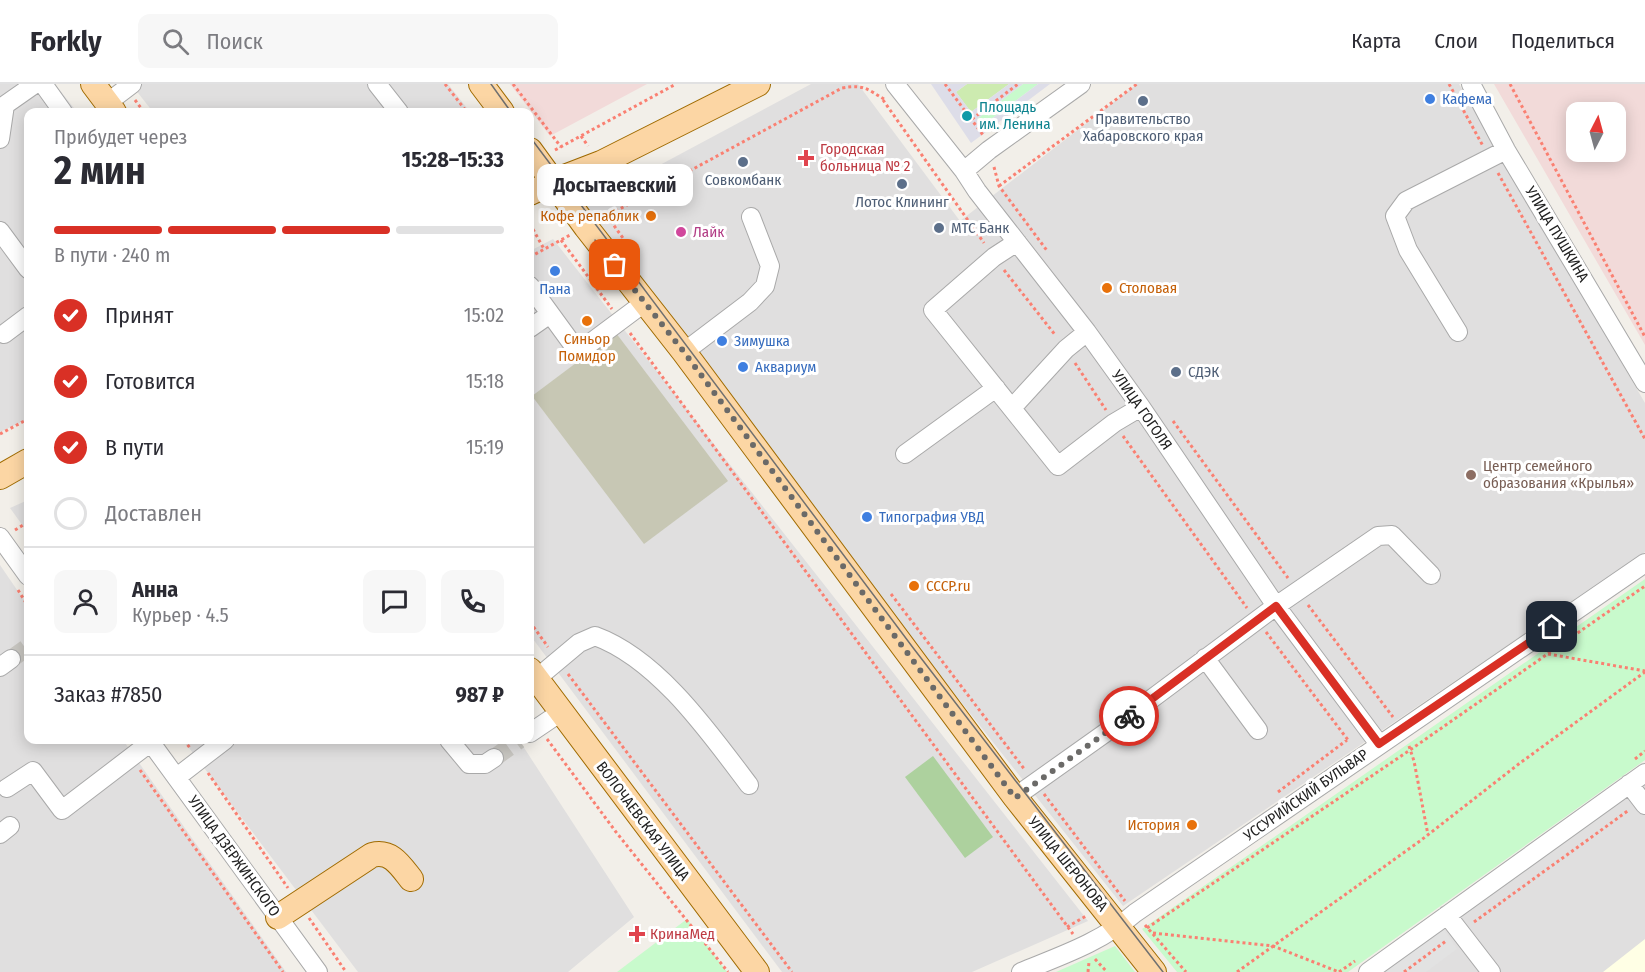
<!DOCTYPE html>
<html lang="ru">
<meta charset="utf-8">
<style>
:root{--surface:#fff;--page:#f7f7f7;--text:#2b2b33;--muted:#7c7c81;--line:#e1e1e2;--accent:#d93025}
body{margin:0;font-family:"Fira Sans Condensed",sans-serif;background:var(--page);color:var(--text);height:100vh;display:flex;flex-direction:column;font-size:22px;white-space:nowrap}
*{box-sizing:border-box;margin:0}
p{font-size:20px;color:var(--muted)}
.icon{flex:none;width:33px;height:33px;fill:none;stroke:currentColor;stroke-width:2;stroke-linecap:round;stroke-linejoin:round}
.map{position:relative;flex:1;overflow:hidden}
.panel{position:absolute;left:24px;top:24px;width:510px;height:636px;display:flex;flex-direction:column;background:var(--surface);border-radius:12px;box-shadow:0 3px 15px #0003}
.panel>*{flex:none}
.needle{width:39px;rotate:6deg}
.fabs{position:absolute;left:1566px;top:18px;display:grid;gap:12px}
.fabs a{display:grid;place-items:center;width:60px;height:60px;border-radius:12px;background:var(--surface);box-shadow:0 3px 15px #0003;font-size:30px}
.pin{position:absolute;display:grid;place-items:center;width:51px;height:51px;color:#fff;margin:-26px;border-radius:12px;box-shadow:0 3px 9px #0006}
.courier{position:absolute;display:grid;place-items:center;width:60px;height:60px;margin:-30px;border:4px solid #d93025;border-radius:50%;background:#fff;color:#222;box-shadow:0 2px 8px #0007}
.bubble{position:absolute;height:42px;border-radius:12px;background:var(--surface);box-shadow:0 3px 15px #0003;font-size:20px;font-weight:700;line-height:42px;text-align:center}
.head em{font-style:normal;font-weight:700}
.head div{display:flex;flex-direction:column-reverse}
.head{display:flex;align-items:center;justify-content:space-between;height:102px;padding:0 30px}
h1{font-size:39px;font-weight:700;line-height:45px}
.bar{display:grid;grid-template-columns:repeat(4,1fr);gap:9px 6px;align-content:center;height:72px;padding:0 30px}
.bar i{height:8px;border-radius:4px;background:var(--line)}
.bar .active{background:var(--accent)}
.bar p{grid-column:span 4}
.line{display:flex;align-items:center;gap:15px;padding:0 30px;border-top:2px solid var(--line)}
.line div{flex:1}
.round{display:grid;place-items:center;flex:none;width:63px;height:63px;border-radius:12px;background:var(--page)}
ol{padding:0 30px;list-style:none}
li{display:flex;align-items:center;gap:18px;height:66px}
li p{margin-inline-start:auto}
li .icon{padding:6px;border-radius:50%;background:var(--accent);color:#fff;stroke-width:4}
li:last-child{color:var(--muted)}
li i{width:33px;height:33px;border:3px solid var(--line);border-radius:50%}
header{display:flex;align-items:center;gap:36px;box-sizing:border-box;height:84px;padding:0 30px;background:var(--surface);border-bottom:2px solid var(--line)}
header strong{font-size:28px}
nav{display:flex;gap:33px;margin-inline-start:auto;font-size:21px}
.search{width:420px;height:54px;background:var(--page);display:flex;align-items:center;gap:15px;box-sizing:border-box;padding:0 21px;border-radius:12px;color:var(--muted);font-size:22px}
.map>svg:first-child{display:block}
.residential{fill:#e0dfdf}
.commercial{fill:#f2dad9;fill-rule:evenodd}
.education{fill:#ffffe5}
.construction{fill:#c7c7b4}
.grass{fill:#cdebb0}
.forest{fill:#add19e}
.park{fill:#c8facc}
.parking{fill:#e2e2e2}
.plaza{fill:#dddde8}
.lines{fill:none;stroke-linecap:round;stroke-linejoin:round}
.minor-tunnel{stroke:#c8c6c1;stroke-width:18;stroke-dasharray:18 9;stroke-linecap:butt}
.minor-casing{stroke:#a9a9a9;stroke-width:20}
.major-casing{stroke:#a06b00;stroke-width:26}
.path{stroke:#fa8072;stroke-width:3;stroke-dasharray:3 3;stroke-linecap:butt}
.minor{stroke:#fff;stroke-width:18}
.major{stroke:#fcd6a4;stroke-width:24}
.tram{stroke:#707070;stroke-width:1.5}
.done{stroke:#6b6a68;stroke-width:6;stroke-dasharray:0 10.8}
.route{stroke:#d93025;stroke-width:8}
.shop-dot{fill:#3f7fe0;stroke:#fff;stroke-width:2}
.service-dot{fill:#5c6f8a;stroke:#fff;stroke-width:2}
.culture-dot{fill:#0f9aa8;stroke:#fff;stroke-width:2}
.health-dot{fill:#e0444e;stroke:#fff;stroke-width:2}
.food-dot{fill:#e8710a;stroke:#fff;stroke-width:2}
.hotel-dot{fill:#d1479c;stroke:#fff;stroke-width:2}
.education-dot{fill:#8d6e63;stroke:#fff;stroke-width:2}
.labels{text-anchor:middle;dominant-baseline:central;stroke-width:6;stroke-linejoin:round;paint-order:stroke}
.shop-label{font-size:15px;fill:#366cbe;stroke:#fff;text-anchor:start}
.culture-label{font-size:15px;fill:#0d838f;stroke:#fff;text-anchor:start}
.service-label{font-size:15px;fill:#4e5e75;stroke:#fff}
.health-label{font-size:15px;fill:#be3a42;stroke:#fff;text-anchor:start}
.food-label{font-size:15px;fill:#c56008;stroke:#fff;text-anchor:end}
.hotel-label{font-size:15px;fill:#b23c85;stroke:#fff;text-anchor:start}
.street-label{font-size:15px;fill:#222;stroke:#fff}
.education-label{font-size:15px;fill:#785e54;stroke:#fff;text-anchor:start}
</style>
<header>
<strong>Forkly</strong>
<div class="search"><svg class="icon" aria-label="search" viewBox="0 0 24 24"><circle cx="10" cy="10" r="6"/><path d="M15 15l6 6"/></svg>Поиск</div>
<nav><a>Карта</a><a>Слои</a><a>Поделиться</a></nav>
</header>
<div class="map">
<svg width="1645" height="888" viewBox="0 0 1645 888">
<rect width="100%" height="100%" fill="#f2efe9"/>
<!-- residential -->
<path class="residential" d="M0 0H55L77 28H28V335L0 348Z
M131 0H448L470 28H153Z
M811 0H858L960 137 1137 0H1459L1645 319V468L1123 822 572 128Z
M553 155 1088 837 972 888H782L530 551V167Z
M28 416V449L10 424Z
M0 481 28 522V656H123L286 888H0Z
M183 656H519L634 833 568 888H358Z
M1645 700V888H1382L1443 844Z"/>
<!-- commercial -->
<path class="commercial" d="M510 0H647L550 52Z
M1494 0H1645V261ZM1576 28H1616V68H1576Z"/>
<!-- education -->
<path class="education" d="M1645 854V888H1603L1645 855Z"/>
<!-- construction -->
<path class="construction" d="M616 249 728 397 644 460 532 312Z"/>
<!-- grass -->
<path class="grass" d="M967 0H1009L971 28 956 8Z"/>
<!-- forest -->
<path class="forest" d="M933 672 993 753 965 774 905 693Z"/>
<!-- park -->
<path class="park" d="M1023 0H1038L982 42 977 35Z
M1645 495V676L1348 888H1177L1142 845Z
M687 835 727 888H617Z
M1115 862 1135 888H1056Z"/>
<!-- parking -->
<path class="parking" d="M1443 844 1457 865 1426 888H1382Z"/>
<!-- plaza -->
<path class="plaza" d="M931 0H967L956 8 971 28 1009 0H1023L977 35 982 42 1038 0H1050L971 59Z"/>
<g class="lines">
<!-- minor-tunnel -->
<path class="minor-tunnel" d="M11 575 28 563
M494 674 519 656"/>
<!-- minor casing -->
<g class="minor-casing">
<path id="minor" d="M43 0 63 28
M377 0 399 28
M895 0 964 87 977 107 1087 248 1141 323 1276 522 1379 660
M1471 0 1506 66 1645 299
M107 19 132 0
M0 55 5 21 35 0
M964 87 989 66 1081 0
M0 147 28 185
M1017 158 994 173 933 226 1058 382 1114 339 1141 323
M530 202 573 261 585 263 644 219
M530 244 550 230
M1458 248 1408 166 1395 132 1406 117 1506 66
M4 250 28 232
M684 268 750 218 765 202 770 182 751 133
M1012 324 1066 265 1087 248
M905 370 996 304
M0 453 28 492
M1205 574 1258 646
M0 583 11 575
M536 595 579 559 595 552C658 575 709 648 749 701
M530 649 561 628
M149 656 318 888
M449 656 469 680H485L494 674
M177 693 225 656
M1629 700 1645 721
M7 704 33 687 62 726 151 658
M1015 713 1122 637 1276 522 1378 452 1392 451 1431 491
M0 750 10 742
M1447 831 1491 888
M1021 888C1060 872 1102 858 1135 829L1645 479
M1368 888 1645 689"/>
</g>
<!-- major casing -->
<g class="major-casing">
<path id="major" d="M93 0 114 28
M481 0 502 28
M530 66 586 143 684 268 1015 713 1154 888
M530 109 562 94 601 79 758 0
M0 393 28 377
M530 586 757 888
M278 833 372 771C391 766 400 781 411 795"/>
</g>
<!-- path -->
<path class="path" d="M445 0 467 28
M513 0 561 63
M945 0 983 51
M1449 0 1483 62
M1510 0 1645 253
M135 16 144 28
M883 16 984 159
M972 35 1018 0
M581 52 588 62
M555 66 676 0
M994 83 999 102 1048 168
M1498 89 1645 355
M610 95 627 121
M999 102 1137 0
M607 132 636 172
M605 133 842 4C865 0 868 6 884 15
M530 140 544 165
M561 156 612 225
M530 173 570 151
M1004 186 1056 252
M630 249 1073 850
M1075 279 1106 326
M1173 337 1288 494
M0 350 28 335
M1123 352 1247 524
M15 446 28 438
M18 506 28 522
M891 510 1025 686
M1308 521 1393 633
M530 538 548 563
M1266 548 1348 656
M1548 570 1645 587
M568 590 792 888
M547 655 616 748 728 888
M184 656 190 664
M1409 662 1414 677 1428 751
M1635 675 1645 667
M140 686 283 888
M208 689 288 804
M1278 708 1347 656
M1044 710 1125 817
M309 834 346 888
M1474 838 1629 726
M1145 841 1186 888
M1067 843 1086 832
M1147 844 1410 666 1645 502
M1153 849 1273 862 1339 888
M1095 875 1107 888
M1088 888 1089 878
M1237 888 1420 757 1520 679 1645 588
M1339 888 1355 877
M1404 888 1446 857"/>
<!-- minor -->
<use href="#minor" class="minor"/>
<!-- major -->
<use href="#major" class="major"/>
<!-- tram -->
<path class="tram" d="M491 0 511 28
M530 53 914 565 1163 888
M544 85 568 119
M595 156 624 194"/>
</g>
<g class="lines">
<!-- done -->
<path class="done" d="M615 181 684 268 1015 714 1129 632"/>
<!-- route -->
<path class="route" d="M1129 632 1276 522 1379 660 1552 543"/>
</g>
<!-- markers -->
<g class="shop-dot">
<circle cx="1430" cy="15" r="6"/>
<circle cx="555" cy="187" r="6"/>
<circle cx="722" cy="257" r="6"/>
<circle cx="743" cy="283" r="6"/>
<circle cx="867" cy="433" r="6"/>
</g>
<g class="service-dot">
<circle cx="1143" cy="17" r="6"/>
<circle cx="743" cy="78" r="6"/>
<circle cx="902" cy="100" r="6"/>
<circle cx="939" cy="144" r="6"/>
<circle cx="1176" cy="288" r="6"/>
</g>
<circle class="culture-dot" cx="967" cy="32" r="6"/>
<g class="health-dot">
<path d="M803 65h6v6h6v6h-6v6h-6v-6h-6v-6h6z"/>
<path d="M634 841h6v6h6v6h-6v6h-6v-6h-6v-6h6z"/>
</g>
<g class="food-dot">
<circle cx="651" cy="132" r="6"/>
<circle cx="1107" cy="204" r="6"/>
<circle cx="587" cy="237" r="6"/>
<circle cx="914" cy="502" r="6"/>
<circle cx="1192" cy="741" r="6"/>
</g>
<circle class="hotel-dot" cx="681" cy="148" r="6"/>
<circle class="education-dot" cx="1471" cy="391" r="6"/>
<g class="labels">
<!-- shop labels -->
<g class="shop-label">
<text x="1442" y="15">Кафема</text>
<text x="555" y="205" text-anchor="middle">Пана</text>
<text x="734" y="257">Зимушка</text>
<text x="755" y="283">Аквариум</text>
<text x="879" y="433">Типография УВД</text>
</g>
<!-- culture labels -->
<g class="culture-label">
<text x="979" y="23">Площадь<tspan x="979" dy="17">им. Ленина</tspan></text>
</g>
<!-- service labels -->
<g class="service-label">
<text x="1143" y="35">Правительство<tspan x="1143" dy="17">Хабаровского края</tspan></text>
<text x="743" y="96">Совкомбанк</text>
<text x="902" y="118">Лотос Клининг</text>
<text x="951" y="144" text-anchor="start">МТС Банк</text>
<text x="1188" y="288" text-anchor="start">СДЭК</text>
</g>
<!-- health labels -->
<g class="health-label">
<text x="820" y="65">Городская<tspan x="820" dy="17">больница № 2</tspan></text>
<text x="650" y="850">КринаМед</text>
</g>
<!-- food labels -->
<g class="food-label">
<text x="639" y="132">Кофе репаблик</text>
<text x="1119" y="204" text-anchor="start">Столовая</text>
<text x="587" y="255" text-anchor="middle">Синьор<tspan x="587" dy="17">Помидор</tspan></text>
<text x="926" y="502" text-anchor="start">СССР.ru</text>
<text x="1180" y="741">История</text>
</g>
<!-- hotel labels -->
<g class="hotel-label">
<text x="693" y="148">Лайк</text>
</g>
<!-- street labels -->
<g class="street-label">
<text transform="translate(1557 150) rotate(59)">УЛИЦА ПУШКИНА</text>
<text transform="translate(1142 326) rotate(55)">УЛИЦА ГОГОЛЯ</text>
<text transform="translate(1306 711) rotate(-35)">УССУРИЙСКИЙ БУЛЬВАР</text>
<text transform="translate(643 737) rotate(53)">ВОЛОЧАЕВСКАЯ УЛИЦА</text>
<text transform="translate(234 772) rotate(54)">УЛИЦА ДЗЕРЖИНСКОГО</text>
<text transform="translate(1068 780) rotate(51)">УЛИЦА ШЕРОНОВА</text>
</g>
<!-- education labels -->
<g class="education-label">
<text x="1483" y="382">Центр семейного<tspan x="1483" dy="17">образования «Крылья»</tspan></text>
</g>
</g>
</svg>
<div class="fabs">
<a><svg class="needle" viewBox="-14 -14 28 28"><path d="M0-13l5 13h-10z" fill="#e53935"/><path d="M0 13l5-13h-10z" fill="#7c7c81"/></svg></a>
</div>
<div class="pin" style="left:615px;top:181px;background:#ea580c"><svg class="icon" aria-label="bag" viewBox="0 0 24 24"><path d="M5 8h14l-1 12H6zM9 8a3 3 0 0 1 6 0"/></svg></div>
<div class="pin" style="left:1552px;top:543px;background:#1f2937"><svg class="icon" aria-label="home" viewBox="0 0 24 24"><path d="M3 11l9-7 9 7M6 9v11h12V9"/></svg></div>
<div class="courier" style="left:1129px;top:632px"><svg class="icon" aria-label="bike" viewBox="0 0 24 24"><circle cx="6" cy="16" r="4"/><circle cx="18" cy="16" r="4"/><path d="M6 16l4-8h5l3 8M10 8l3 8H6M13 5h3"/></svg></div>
<div class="bubble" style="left:537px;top:80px;width:156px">Досытаевский</div>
<section class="panel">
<div class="head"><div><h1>2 мин</h1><p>Прибудет через</p></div><em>15:28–15:33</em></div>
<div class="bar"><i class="active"></i><i class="active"></i><i class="active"></i><i></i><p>В пути · 240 m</p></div>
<ol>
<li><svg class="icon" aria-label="check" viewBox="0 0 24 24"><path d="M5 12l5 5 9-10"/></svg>Принят<p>15:02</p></li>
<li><svg class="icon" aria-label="check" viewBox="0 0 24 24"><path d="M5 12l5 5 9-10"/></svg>Готовится<p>15:18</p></li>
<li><svg class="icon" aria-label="check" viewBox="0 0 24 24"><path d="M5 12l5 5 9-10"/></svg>В пути<p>15:19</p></li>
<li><i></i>Доставлен</li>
</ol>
<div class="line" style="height:108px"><a class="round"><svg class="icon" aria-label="person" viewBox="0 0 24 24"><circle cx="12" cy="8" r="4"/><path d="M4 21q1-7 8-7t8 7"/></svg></a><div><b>Анна</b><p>Курьер · 4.5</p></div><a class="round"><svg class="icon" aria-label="chat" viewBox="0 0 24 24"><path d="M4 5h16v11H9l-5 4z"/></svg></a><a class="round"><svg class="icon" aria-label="phone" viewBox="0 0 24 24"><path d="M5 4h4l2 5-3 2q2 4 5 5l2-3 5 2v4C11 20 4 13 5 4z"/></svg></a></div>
<div class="line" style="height:78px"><div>Заказ #7850</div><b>987 ₽</b></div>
</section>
</div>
